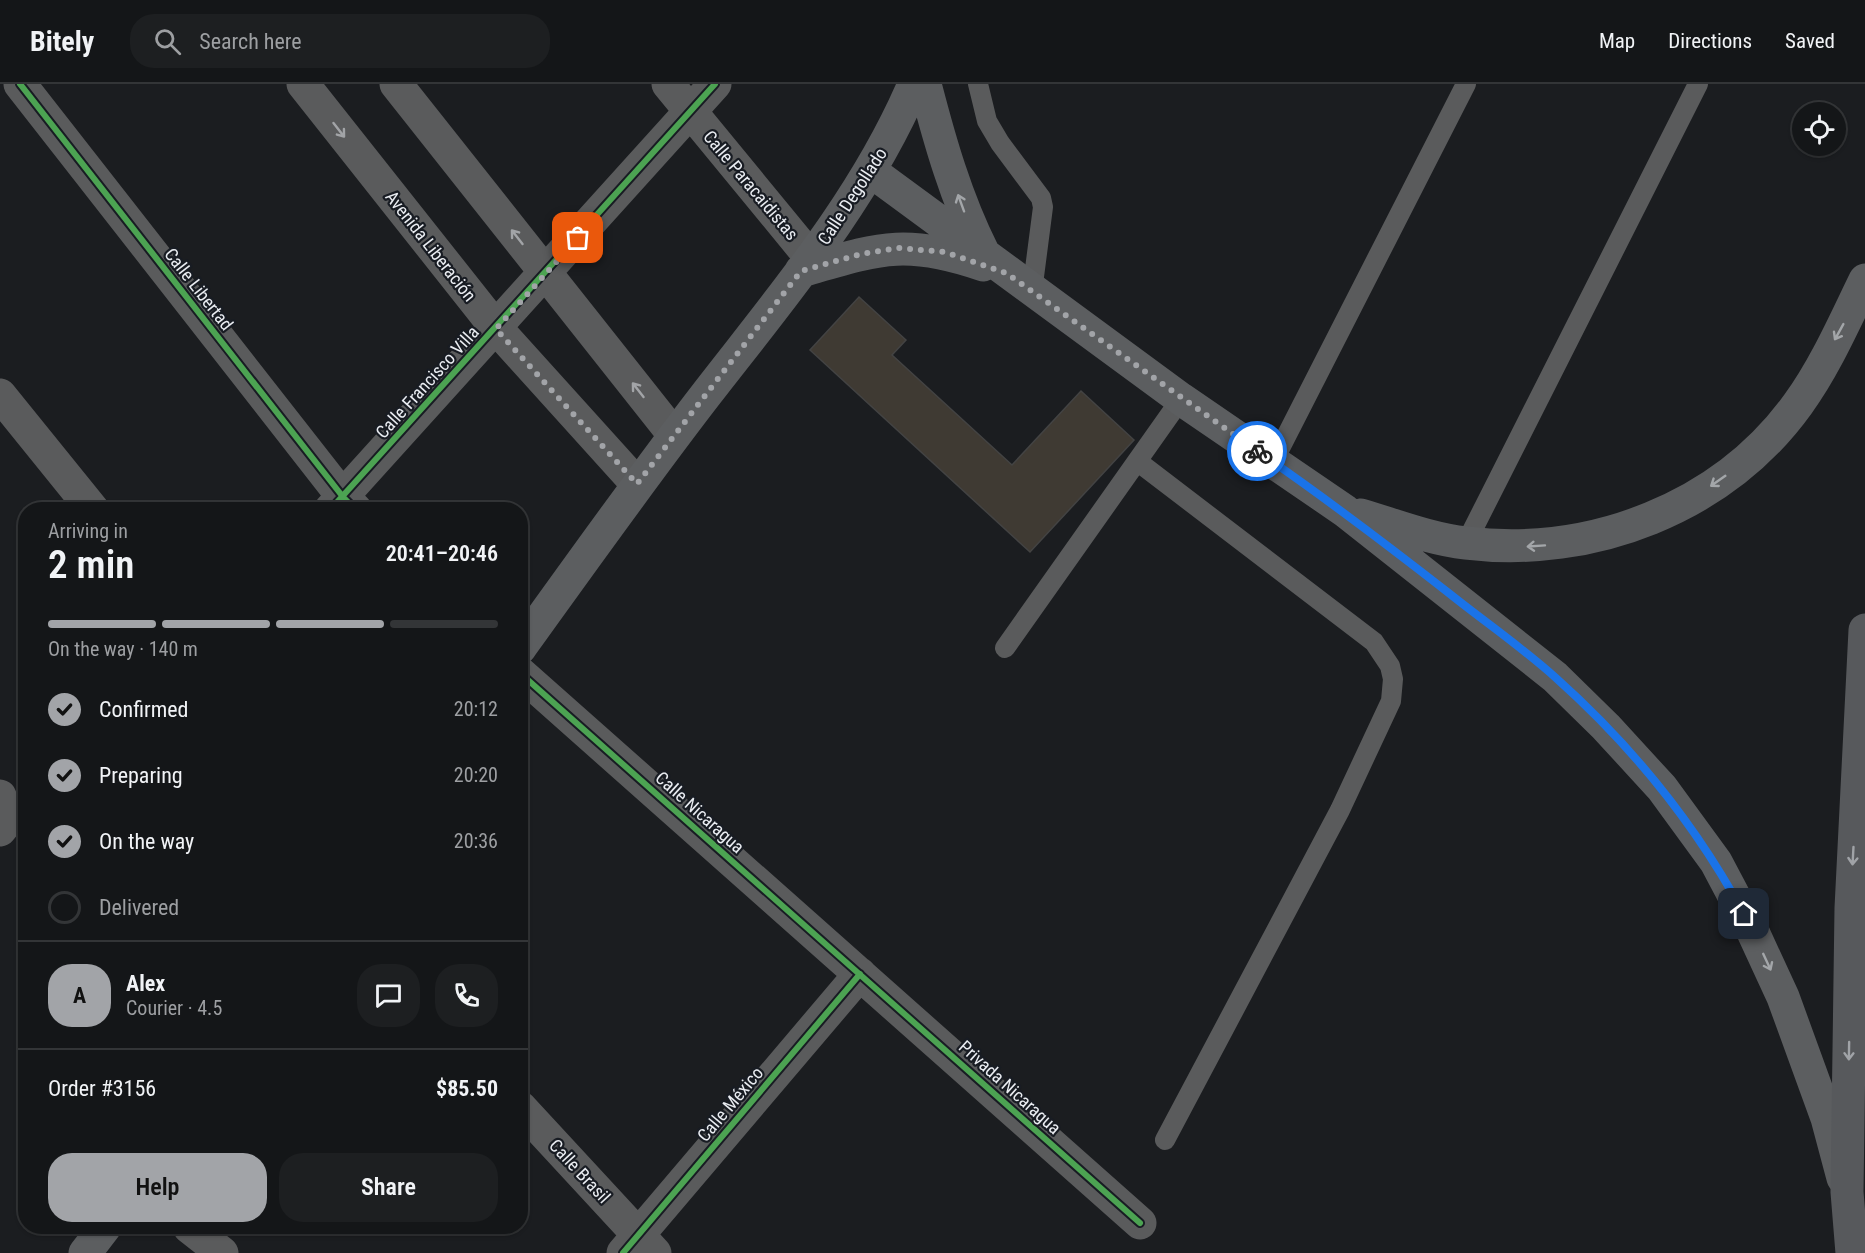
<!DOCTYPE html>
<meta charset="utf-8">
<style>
:root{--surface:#141618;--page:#1d1f21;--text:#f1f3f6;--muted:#9d9fa2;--line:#333537;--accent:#a2a4a8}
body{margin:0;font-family:"Roboto Condensed",sans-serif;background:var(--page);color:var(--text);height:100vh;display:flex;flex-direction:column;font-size:22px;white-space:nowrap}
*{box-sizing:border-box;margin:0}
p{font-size:20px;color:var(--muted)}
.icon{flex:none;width:33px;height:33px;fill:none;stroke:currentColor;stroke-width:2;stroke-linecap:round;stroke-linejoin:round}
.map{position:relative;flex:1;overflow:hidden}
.drawer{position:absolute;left:18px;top:418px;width:510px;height:732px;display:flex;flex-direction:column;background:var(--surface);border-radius:24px;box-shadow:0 2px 4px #0004,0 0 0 2px var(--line)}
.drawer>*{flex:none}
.buttons{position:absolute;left:1792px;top:18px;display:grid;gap:12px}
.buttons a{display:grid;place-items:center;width:54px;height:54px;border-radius:50%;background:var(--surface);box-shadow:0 2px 4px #0004,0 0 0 2px var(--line);font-size:30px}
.pin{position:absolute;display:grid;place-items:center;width:51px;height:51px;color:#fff;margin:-26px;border-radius:12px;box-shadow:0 3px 9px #0006}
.courier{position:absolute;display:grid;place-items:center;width:60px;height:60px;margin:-30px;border:4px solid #1a73e8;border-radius:50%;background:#fff;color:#222;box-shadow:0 2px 8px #0007}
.headline em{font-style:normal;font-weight:600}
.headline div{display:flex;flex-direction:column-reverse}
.headline{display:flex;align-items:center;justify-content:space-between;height:102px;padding:0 30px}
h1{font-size:39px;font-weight:600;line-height:45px}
.bar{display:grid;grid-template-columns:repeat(4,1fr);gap:9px 6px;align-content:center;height:72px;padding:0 30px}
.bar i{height:8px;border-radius:4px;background:var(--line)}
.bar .active{background:var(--accent)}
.bar p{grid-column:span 4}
.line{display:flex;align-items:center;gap:15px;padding:0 30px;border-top:2px solid var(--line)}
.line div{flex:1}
.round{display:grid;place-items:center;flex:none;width:63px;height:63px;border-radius:24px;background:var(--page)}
ol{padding:0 30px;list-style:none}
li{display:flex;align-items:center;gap:18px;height:66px}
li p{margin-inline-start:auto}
li .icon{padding:6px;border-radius:50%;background:var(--accent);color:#111;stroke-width:4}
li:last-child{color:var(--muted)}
li i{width:33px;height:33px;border:3px solid var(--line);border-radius:50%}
.button{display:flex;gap:12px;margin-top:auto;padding:12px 30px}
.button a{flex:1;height:69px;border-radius:24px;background:var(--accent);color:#111;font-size:24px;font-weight:600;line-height:69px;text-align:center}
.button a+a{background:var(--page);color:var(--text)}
header{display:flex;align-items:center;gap:36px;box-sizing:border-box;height:84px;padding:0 30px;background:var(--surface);border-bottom:2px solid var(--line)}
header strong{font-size:28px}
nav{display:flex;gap:33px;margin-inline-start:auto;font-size:21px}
.search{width:420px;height:54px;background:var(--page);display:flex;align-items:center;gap:15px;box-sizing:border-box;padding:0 21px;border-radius:24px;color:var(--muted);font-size:22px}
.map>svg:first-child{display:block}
.building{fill:#3f3a33;stroke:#434343;stroke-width:1.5}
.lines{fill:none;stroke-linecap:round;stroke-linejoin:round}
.lane{stroke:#5a5b5c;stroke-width:20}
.street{stroke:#5a5b5c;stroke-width:33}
.secondary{stroke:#5c5e60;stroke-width:33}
.highway{stroke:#57595c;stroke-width:33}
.cycleway-casing{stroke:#181c23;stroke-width:10}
.cycleway{stroke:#4ca352;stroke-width:6}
.oneway{stroke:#a2a4a7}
.oneway2{stroke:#a3a6a9}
.oneway3{stroke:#a0a3a7}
.done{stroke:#a2a4a8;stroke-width:6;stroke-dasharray:0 10.8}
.route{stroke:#1a73e8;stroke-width:8}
.labels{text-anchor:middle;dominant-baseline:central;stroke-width:4.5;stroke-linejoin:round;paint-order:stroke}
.street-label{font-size:18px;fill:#eaedf2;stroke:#181c23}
</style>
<header>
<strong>Bitely</strong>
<div class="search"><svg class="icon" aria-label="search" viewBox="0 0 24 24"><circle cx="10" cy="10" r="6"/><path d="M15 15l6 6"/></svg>Search here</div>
<nav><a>Map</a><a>Directions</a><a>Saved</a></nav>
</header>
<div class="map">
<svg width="1865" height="1169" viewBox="0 0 1865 1169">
<rect width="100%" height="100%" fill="#1b1d20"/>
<!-- building -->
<path class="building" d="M859 213 906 256 892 271 1012 381 1081 307 1134 356 1030 468 810 266Z"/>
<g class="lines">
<!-- lane -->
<path class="lane" d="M978 0 987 37 1000 59 1041 114 1043 123 1032 208
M1137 377 1374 558 1390 582 1393 595 1391 617 1340 726 1165 1056
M1273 378 1466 0
M1466 459 1698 0
M1005 564 1181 315"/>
<!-- street -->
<path class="street" d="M20 0 343 413 356 426
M303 0 497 245 637 400
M396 0 674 351
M668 0 811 174
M0 311 93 426
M330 426 715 0
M520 589 1140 1139
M0 712 9 735 0 746
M520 1023 655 1169
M189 1143 222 1169
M623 1169 860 890"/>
<!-- secondary -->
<path class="secondary" d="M925 0C940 58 956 114 983 168
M872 88 1181 315 1345 427 1555 593 1606 643 1662 704 1716 778 1753 848 1783 913 1827 1034 1843 1094
M801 187C878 165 904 154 983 181
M1361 431C1395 441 1430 455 1466 459 1592 474 1723 424 1798 320 1825 283 1845 237 1865 196
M520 564C582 478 643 392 708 308 784 210 865 115 914 0
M85 1169 105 1143"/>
<!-- highway -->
<path class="highway" d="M1852 1169 1847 1108 1851 824 1865 546"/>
<!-- cycleway casing -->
<g class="cycleway-casing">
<path id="cycleway" d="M20 0 343 413 356 426
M330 426 715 0
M520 589 1140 1139
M623 1169 860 890"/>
</g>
<!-- cycleway -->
<use href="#cycleway" class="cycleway"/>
</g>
<!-- one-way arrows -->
<defs><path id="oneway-shaft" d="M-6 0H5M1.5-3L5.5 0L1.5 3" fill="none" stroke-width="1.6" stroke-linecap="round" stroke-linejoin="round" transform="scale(1.5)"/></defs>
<g class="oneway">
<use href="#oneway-shaft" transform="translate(339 46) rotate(52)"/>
<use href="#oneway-shaft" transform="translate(517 153) rotate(-128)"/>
<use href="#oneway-shaft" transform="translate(638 306) rotate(-128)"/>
</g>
<g class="oneway2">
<use href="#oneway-shaft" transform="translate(961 119) rotate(-110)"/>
<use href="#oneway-shaft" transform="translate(1839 248) rotate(119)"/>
<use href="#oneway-shaft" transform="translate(1718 397) rotate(145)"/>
<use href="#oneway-shaft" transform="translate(1536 462) rotate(176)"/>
<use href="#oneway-shaft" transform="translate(1767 878) rotate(65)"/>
</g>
<g class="oneway3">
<use href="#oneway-shaft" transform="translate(1853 772) rotate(93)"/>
<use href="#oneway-shaft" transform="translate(1849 967) rotate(91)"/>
</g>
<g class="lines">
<!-- done -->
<path class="done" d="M578 154 496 245 637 400 801 187 861 170 898 164 945 168 1006 189 1257 367"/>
<!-- route -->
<path class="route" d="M1257 367C1323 412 1386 460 1450 510 1485 538 1523 564 1556 594 1632 662 1696 741 1744 830"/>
</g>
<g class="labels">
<!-- street labels -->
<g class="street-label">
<text transform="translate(751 101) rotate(50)">Calle Paracaidistas</text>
<text transform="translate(852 112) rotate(-57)">Calle Degollado</text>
<text transform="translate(431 162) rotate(52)">Avenida Liberación</text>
<text transform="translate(199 205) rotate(52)">Calle Libertad</text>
<text transform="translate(427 298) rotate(-48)">Calle Francisco Villa</text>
<text transform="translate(700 728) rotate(42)">Calle Nicaragua</text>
<text transform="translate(1010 1003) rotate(42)">Privada Nicaragua</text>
<text transform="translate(730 1020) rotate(-50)">Calle México</text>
<text transform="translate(580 1087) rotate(47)">Calle Brasil</text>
</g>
</g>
</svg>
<div class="buttons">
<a><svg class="icon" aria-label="locate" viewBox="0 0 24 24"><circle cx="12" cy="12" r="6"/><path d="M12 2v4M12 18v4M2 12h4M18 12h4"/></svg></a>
</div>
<div class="pin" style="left:578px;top:154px;background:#ea580c"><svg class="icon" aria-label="bag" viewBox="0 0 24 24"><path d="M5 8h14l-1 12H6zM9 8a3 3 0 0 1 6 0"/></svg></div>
<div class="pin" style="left:1744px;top:830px;background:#1f2937"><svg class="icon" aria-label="home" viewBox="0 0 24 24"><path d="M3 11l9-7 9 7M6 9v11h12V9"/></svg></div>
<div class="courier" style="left:1257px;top:367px"><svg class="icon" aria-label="bike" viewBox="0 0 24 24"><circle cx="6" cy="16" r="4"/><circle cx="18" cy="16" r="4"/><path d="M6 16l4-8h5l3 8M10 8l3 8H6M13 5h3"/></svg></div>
<section class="drawer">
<div class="headline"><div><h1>2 min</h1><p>Arriving in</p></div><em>20:41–20:46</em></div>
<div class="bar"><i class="active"></i><i class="active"></i><i class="active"></i><i></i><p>On the way · 140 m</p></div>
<ol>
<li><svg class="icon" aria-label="check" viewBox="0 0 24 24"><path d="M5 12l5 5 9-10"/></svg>Confirmed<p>20:12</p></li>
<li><svg class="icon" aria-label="check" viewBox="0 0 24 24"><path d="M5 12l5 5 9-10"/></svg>Preparing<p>20:20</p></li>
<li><svg class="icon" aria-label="check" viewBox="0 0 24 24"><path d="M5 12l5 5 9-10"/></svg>On the way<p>20:36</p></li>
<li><i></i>Delivered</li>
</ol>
<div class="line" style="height:108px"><b class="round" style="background:var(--accent);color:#111">A</b><div><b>Alex</b><p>Courier · 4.5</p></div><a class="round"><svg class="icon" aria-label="chat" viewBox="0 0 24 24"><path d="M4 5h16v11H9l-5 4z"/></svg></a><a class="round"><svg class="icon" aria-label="phone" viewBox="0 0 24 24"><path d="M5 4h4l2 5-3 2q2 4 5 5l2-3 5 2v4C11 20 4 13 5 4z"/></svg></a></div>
<div class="line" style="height:78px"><div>Order #3156</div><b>$85.50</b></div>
<div class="button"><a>Help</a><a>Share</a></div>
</section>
</div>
